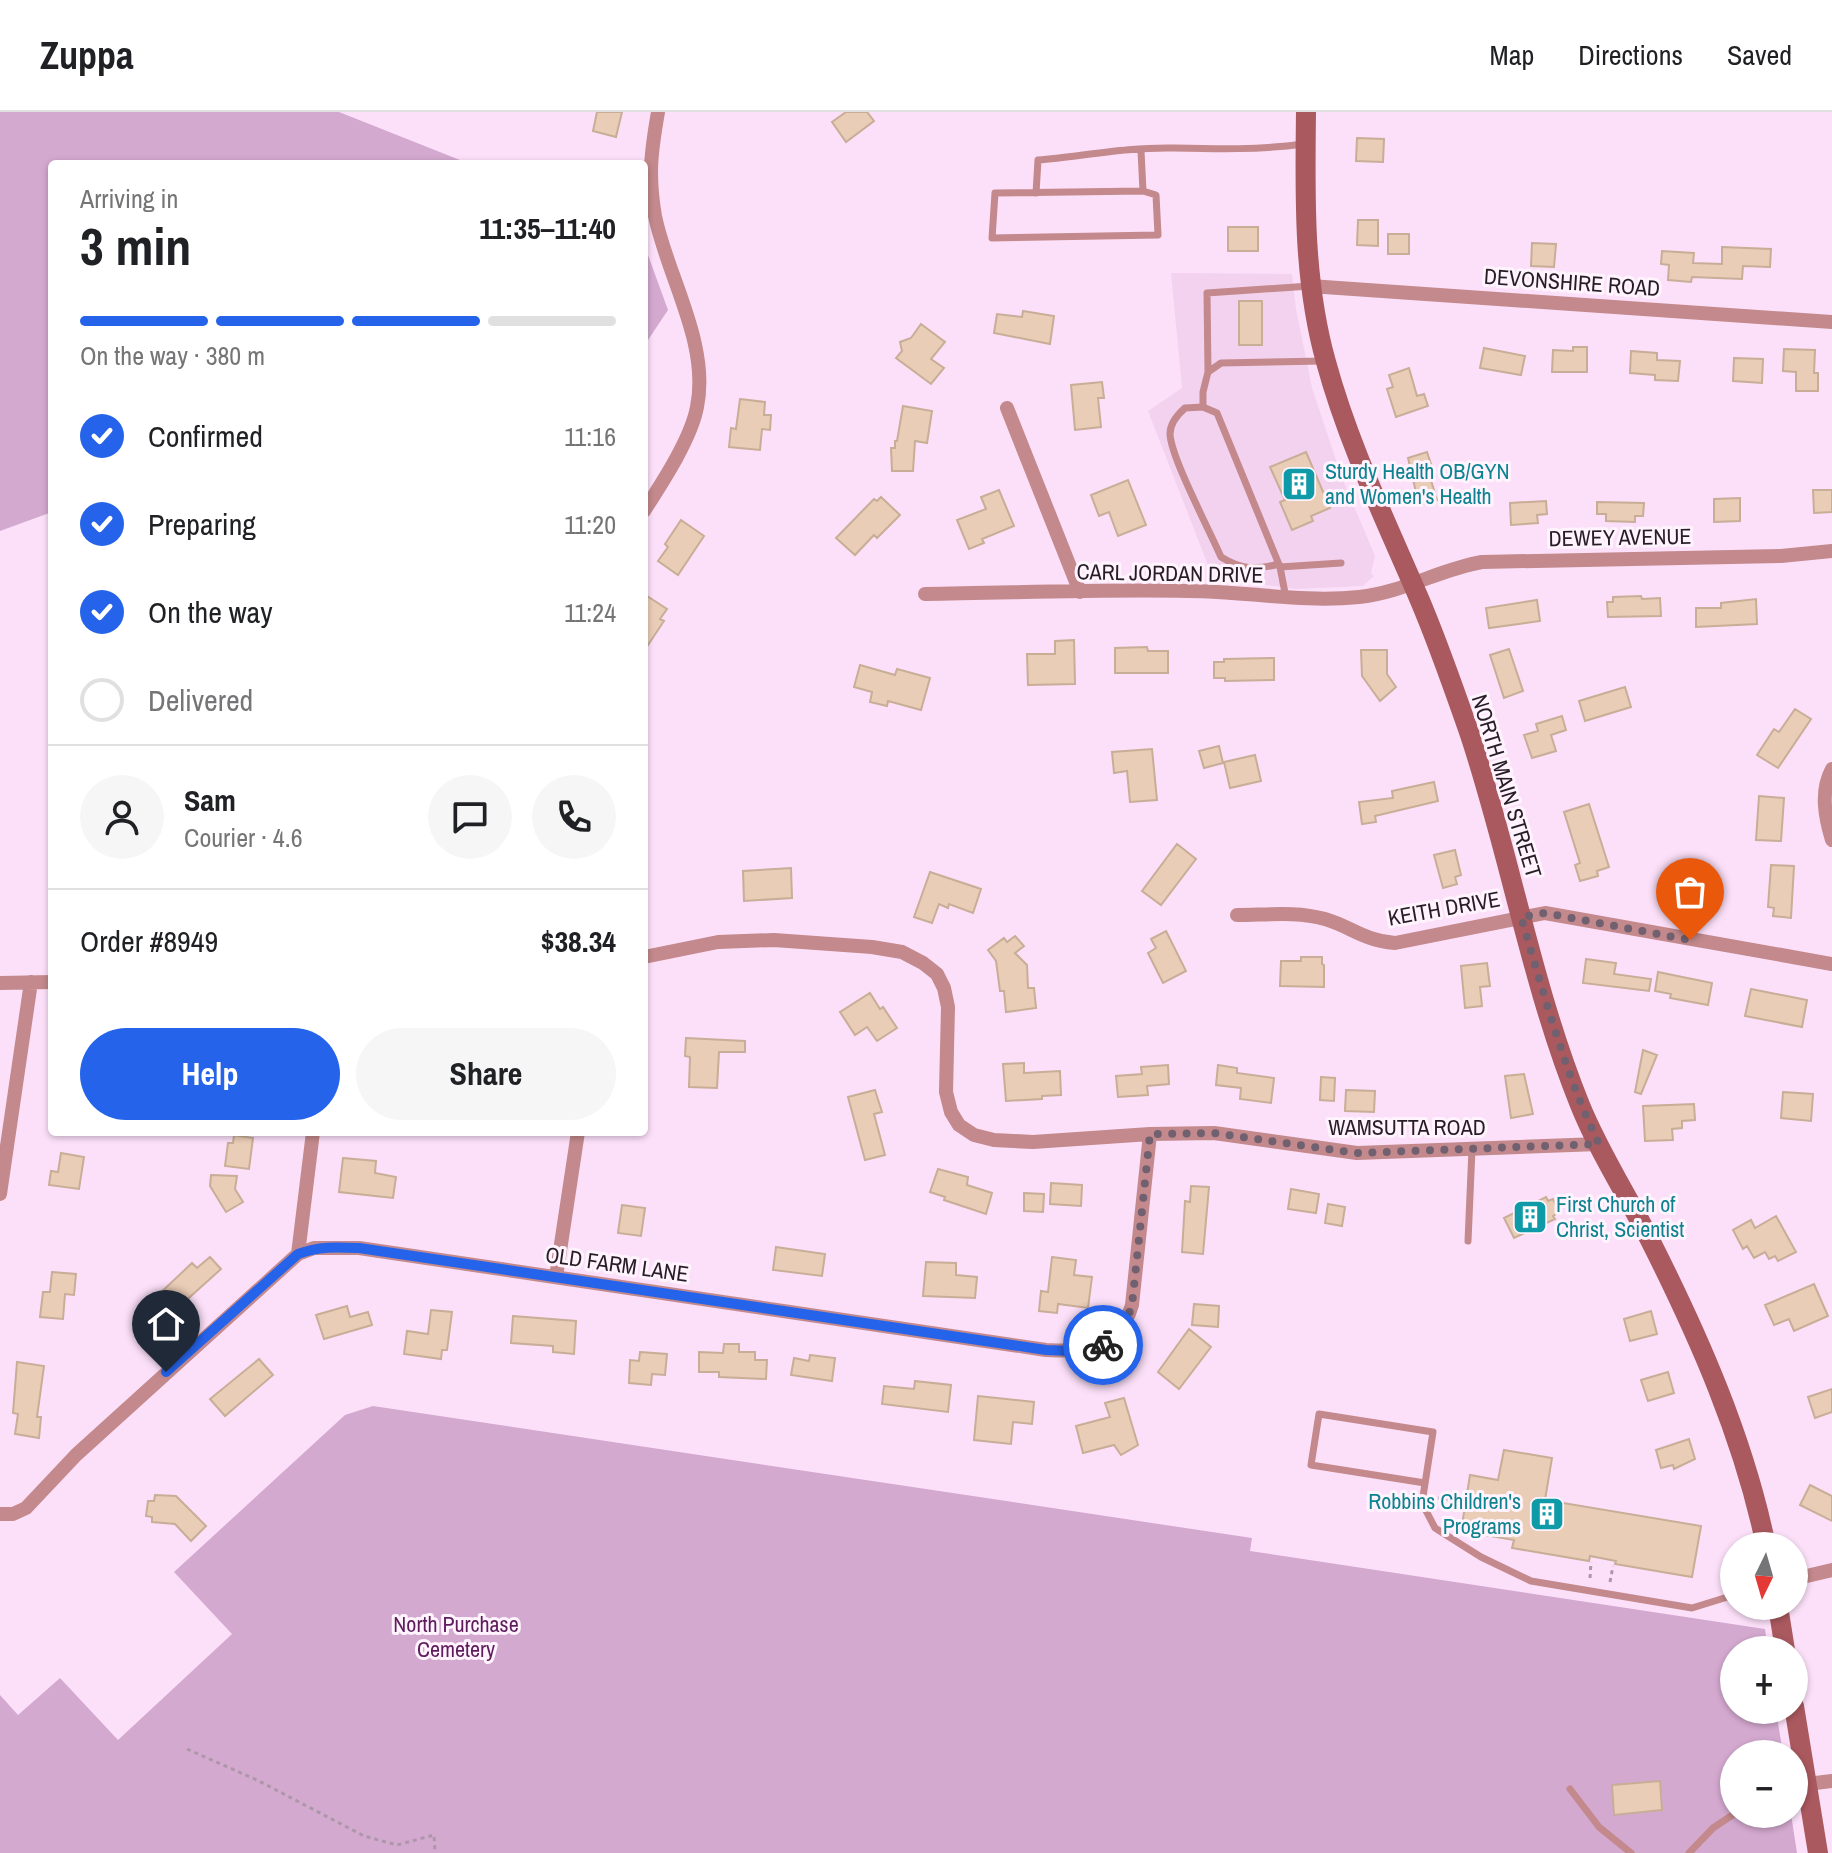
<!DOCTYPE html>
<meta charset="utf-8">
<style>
:root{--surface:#fff;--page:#f6f6f6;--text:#202124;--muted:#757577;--line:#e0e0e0;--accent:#2563eb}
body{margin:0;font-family:"Archivo Narrow",sans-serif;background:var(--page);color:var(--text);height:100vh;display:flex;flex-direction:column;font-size:30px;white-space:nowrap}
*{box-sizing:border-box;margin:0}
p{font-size:26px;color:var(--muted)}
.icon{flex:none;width:44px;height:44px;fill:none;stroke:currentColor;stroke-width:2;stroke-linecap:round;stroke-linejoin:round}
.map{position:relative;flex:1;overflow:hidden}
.drawer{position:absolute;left:48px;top:48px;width:600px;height:976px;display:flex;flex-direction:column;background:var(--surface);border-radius:8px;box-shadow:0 2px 6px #0004}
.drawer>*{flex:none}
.needle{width:52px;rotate:185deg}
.fabs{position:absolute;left:1720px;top:1420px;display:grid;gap:16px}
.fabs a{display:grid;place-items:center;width:88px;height:88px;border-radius:50%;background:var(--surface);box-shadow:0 2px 6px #0004;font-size:40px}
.pin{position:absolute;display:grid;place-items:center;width:68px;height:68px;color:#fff;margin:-82px -34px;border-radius:50% 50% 50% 0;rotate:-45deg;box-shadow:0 0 8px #0007}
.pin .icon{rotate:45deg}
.courier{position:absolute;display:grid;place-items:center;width:80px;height:80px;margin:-40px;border:6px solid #2563eb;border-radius:50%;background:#fff;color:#222;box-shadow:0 2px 10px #0007}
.headline em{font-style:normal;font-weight:700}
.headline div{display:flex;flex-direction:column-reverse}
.headline{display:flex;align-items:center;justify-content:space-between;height:136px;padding:0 32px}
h1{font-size:52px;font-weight:700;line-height:60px}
.bar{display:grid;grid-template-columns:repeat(4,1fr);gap:12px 8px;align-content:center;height:96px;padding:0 32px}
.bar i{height:10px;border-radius:6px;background:var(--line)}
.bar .active{background:var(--accent)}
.bar p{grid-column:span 4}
.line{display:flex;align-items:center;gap:20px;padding:0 32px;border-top:2px solid var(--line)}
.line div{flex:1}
.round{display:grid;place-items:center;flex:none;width:84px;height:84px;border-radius:42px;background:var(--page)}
ol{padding:0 32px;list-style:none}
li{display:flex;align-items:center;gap:24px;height:88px}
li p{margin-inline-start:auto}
li .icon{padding:8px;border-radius:50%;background:var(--accent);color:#fff;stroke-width:4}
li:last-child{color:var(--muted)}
li i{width:44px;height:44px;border:4px solid var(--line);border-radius:50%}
.button{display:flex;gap:16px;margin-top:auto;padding:16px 32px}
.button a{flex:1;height:92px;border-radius:48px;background:var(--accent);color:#fff;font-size:32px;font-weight:700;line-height:92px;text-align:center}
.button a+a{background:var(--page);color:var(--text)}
header{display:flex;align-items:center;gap:48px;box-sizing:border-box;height:112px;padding:0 40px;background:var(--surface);border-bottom:2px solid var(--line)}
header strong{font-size:38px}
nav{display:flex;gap:44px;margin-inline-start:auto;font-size:28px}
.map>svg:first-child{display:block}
.built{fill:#f3d2f0}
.green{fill:#d4a9d0}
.building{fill:#eacdb7;stroke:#c8ad97;stroke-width:2}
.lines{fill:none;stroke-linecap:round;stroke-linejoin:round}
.path{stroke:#ac97aa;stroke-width:3;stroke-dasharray:4 4;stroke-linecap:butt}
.service{stroke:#c3898c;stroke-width:7}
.minor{stroke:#c3898c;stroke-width:14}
.secondary{stroke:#aa595f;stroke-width:20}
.done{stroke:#716170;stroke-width:8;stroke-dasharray:0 14.4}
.route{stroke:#2563eb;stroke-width:10}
.labels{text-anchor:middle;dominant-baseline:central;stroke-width:6;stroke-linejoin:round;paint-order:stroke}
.street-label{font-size:22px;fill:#261d26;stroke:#fff4fe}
.culture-label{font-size:22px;fill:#0d838f;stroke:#fff4fe;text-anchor:start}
.park-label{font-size:22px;fill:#5e1c5d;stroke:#fff4fe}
</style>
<header>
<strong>Zuppa</strong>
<nav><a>Map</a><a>Directions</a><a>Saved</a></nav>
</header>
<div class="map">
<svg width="1832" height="1741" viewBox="0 0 1832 1741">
<rect width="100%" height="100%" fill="#fce0f9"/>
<!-- built -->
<path class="built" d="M1171 161 1292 162 1296 197 1312 276 1341 363 1375 444 1371 461 1374 464 1363 474 1296 477 1213 466 1148 299 1182 276Z"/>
<!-- green -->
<path class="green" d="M0 0H339L470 52H52V400L0 419Z
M644 132 668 198 644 234Z
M373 1294 1252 1426 1250 1439 1765 1517 1768 1538H1734V1598H1776L1783 1642H1734V1702H1791L1797 1741H0V1583L18 1603 60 1566 118 1628 232 1522 174 1460 345 1303Z"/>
<!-- building -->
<path class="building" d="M597 0H622L616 25 593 19Z
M846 0H867L874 9 846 30 832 10Z
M1357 26 1384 27 1383 50 1356 49Z
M1358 108H1378V134L1357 133Z
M1228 115H1258V139H1228Z
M1388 122H1409V142H1388Z
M1532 131 1556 132 1554 155 1531 154Z
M1722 135 1771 137 1770 155 1743 154 1742 167 1692 165 1691 170 1668 168 1669 153 1661 152 1662 139 1694 141 1693 151 1722 152Z
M1239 189H1262V233H1239Z
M1023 199 1054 204 1050 232 994 221 997 202 1022 205Z
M921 212 945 230 931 247 944 256 931 272 896 246 902 239 900 230 911 226Z
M1573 235H1587V260H1552L1553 238 1573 239Z
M1484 236 1525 244 1521 263 1480 256Z
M1784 237 1815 238 1814 261H1818V279H1796V260L1783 259Z
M1631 239 1657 241V248L1680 249 1678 269 1655 268V263L1630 261Z
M1734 246 1763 247 1762 271 1733 269Z
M1409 256 1417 284 1424 282 1428 294 1396 305 1387 277 1393 275 1389 263Z
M1102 270 1104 286H1098L1101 315 1075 318 1071 273Z
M740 287 765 290 764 303H771L770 318 762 317 760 338 729 335 731 316 736 317Z
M903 294 932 299 927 331 915 329 913 359H892L891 336H895V329H897Z
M1306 340 1330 396 1311 404 1313 409 1292 418 1280 390 1285 388 1270 355Z
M1427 340 1435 364 1430 365 1437 388 1419 393 1408 346Z
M1128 368 1146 413 1118 424 1109 400 1099 404 1091 383Z
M999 378 1014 414 982 427 984 431 969 437 957 408 986 397 981 385Z
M1813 378H1832V400L1814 401Z
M881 385 900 403 877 426 874 423 855 443 836 426 874 387 877 389Z
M1740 386V409L1714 410V387Z
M1546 389 1547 402 1537 403 1538 411 1511 413 1510 391Z
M1597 390 1644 391 1643 404H1635V410L1606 409V402H1597Z
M681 408 704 424 678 463 658 449 668 435 665 432Z
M644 482 667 497 660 507 664 509 644 539Z
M1641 484 1642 487 1660 486 1661 504 1608 505 1607 490H1613V485Z
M1756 487 1757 512 1696 515V496H1721V491Z
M1537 488 1540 509 1489 516 1486 496Z
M1074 528 1075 572 1028 573 1027 542H1055V529Z
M1147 535 1148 539H1168V561H1115V536Z
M1509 537 1523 579 1504 586 1490 543Z
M1361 538H1387V562L1396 575 1380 589 1362 564Z
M1274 546V568L1225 569V566H1214V550H1224V547Z
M860 553 895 563 897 557 930 566 921 598 888 589 887 594 870 590 872 580 854 575Z
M1625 575 1631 595 1585 609 1579 589Z
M1795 597 1811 607 1778 656 1757 643 1774 617 1779 620Z
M1562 604 1566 618 1551 623 1556 639 1532 646 1524 623 1538 619 1536 612Z
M1219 634 1223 651 1204 656 1199 639Z
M1152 637 1157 688 1130 690 1127 659 1114 661 1112 640Z
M1255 643 1261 669 1230 676 1224 650Z
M1434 670 1438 689 1375 704 1376 710 1362 712 1359 690 1393 686 1392 679Z
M1759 684 1784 686 1781 729 1756 728Z
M1589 692 1609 755 1597 759 1598 764 1580 769 1575 753 1580 751 1564 700Z
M1177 732 1196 747 1161 793 1142 779Z
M1455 738 1461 763 1455 765 1457 772 1443 776 1434 743Z
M1771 753 1794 754 1791 806 1773 804 1774 796 1768 795Z
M791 756 792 786 744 789 743 759Z
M930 760 981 777 973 801 949 792 948 796 939 792 932 811 914 805Z
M1166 819 1186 859 1163 871 1148 841 1156 836 1151 827Z
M1015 824 1024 834 1015 841 1027 853 1028 876H1034L1036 896 1006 900 1004 879H1000L996 849 988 838 1004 826 1007 830Z
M1301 845H1322V852L1324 853V875L1280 874 1281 849H1301Z
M1586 847 1616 851 1614 862 1651 867 1649 879 1583 871Z
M1487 851 1490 874 1480 875 1482 894 1465 896 1461 854Z
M1658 860 1712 871 1708 893 1670 886 1671 882 1655 879Z
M1751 877 1807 888 1802 915 1745 904Z
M870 881 880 897 883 895 897 916 877 929 867 915 855 923 840 900Z
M686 926 745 929V940H719L717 976 689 975 690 945 685 944Z
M1643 938 1657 943 1641 982 1635 980Z
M1024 951V961L1060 959 1061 983 1042 984V987L1006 989 1003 952Z
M1168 953 1169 972 1147 974 1148 983 1118 985 1116 964 1142 962 1141 955Z
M1218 953 1237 956V961L1274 966 1271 991 1240 987 1241 976 1216 973Z
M1524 962 1533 1002 1511 1006 1505 964Z
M1321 965 1335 966 1334 989 1320 988Z
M875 978 882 1000 874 1002 885 1043 865 1048 848 985Z
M1346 978 1375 979 1374 1000 1345 999Z
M1783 980 1813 982 1811 1009 1781 1006Z
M1694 992 1695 1008 1682 1009V1016L1672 1017 1673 1028 1645 1029 1643 994Z
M234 1023 253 1026 249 1057 225 1054 228 1031H233Z
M61 1041 84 1045 79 1077 49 1073 51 1059 58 1060Z
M343 1046 376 1049 375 1061 396 1065 393 1086 339 1080Z
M938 1057 968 1065 967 1073 992 1081 986 1102 944 1088 945 1085 930 1080Z
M211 1063 237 1064 235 1077 243 1090 226 1100 210 1074Z
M1051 1071 1082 1073 1081 1094 1050 1092Z
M1191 1074 1209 1075 1203 1142 1182 1140 1185 1089 1190 1090Z
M1291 1077 1319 1082 1316 1101 1288 1097Z
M1024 1081 1044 1082 1043 1100 1024 1099Z
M1546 1085 1548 1089 1553 1087 1559 1100 1553 1104 1555 1107 1514 1126 1504 1106Z
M1328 1092 1345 1095 1342 1114 1325 1111Z
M622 1093 645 1096 641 1124 618 1121Z
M1776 1104 1796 1140 1778 1149 1775 1144 1769 1147 1765 1140 1754 1146 1747 1134 1743 1137 1733 1118 1751 1108 1755 1116Z
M776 1135 825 1142 822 1164 773 1158Z
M210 1145 221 1157 171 1202 156 1185 192 1151 197 1156Z
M1052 1145 1076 1148 1074 1163 1092 1165 1088 1196 1058 1192 1057 1201 1039 1199 1041 1179 1048 1180Z
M926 1150 956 1151V1163L977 1165 975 1186 923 1184Z
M52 1160 76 1162 74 1183 65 1182 63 1207 40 1205 43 1180H50Z
M1814 1172 1828 1204 1794 1219 1789 1207 1774 1213 1765 1193Z
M1194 1192 1219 1194 1218 1215 1192 1213Z
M347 1194 350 1205 368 1200 372 1213 324 1227 316 1203Z
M431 1198 452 1200 447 1238H442L441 1247 404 1242 407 1219 428 1222Z
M1651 1199 1657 1222 1630 1229 1624 1207Z
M513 1204 576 1209 574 1242 553 1240V1234L511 1231Z
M1189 1217 1211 1235 1179 1277 1158 1260Z
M724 1232H739V1240H755V1248H767L766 1267 719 1265V1260H699V1240L723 1241Z
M640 1240 667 1242 665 1263 652 1262 651 1273 629 1271 630 1248 639 1249Z
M810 1243 835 1246 832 1269 791 1263 794 1246 809 1249Z
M259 1247 273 1263 225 1304 210 1287Z
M17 1250 44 1254 37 1305H41L39 1326 15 1322 18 1302 13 1301Z
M1668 1260 1674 1281 1648 1289 1641 1268Z
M915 1269 951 1273 948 1300 882 1292 884 1274 914 1277Z
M1832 1277V1300L1815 1306 1808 1285Z
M978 1284 1034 1290 1032 1312 1013 1310 1011 1332 974 1328Z
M1124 1286 1138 1333 1121 1343 1114 1333 1083 1341 1076 1314 1110 1305 1105 1291Z
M1689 1327 1695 1347 1674 1357 1673 1353 1661 1356 1656 1338Z
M1504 1338 1552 1346 1545 1388 1701 1414 1692 1465 1615 1452 1616 1449 1590 1444 1589 1449 1512 1436 1514 1428 1461 1419 1470 1363 1498 1368Z
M1810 1373 1832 1384V1409L1800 1393Z
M155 1383 176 1384 206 1414 191 1429 175 1412 152 1410V1405L146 1404 148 1389H154Z
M1660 1669 1662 1698 1614 1703 1612 1673Z"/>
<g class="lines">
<!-- path -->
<path class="path" d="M1438 1386 1466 1390
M1590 1466 1591 1450
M1610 1470 1613 1454
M187 1637 259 1669 364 1724 397 1733 434 1723 435 1741"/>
<!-- service -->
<path class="service" d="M1141 39 1143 79 995 81 992 126 1158 123 1156 83 1143 79
M1036 81 1038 48C1083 44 1129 35 1174 36 1217 37 1260 38 1303 32
M1208 260 1207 181 1310 174
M1203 295V280L1208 260 1221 251 1323 249
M1279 452C1256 458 1242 458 1221 445 1210 419 1171 346 1170 322 1170 311 1177 303 1185 296L1203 295 1217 301 1280 455 1286 486
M1280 455 1341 451
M1468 1129 1472 1037
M1425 1371 1311 1353 1319 1302 1433 1320 1422 1391 1435 1416 1481 1445 1531 1469 1692 1496 1734 1483
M1570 1677 1599 1715 1631 1741
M1689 1741 1713 1716 1734 1702"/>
<!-- minor -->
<path class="minor" d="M1310 174 1832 210
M1007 296 1080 480
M644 399C662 371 691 327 697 295 710 231 667 164 655 104 648 63 651 40 658 0
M925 482C1013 481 1101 477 1188 479 1245 479 1302 491 1359 485 1402 481 1440 457 1482 450L1781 444 1832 439
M1832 657C1820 679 1825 705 1832 728
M1237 803C1266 803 1296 799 1325 807 1352 815 1362 828 1395 831L1545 801 1832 852
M644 845 718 830 774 828 872 835 902 840 923 851 937 862 944 876 948 895 946 980 951 1000 959 1013 974 1023 994 1028 1033 1030 1150 1022 1214 1021 1357 1041 1599 1032
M0 871 52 870
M0 1082 31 870
M298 1142 313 1020
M556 1165 578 1020
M0 1402H13L26 1396 76 1343 298 1142 314 1136H359L1046 1238C1090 1240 1118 1239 1132 1193L1150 1022
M1794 1467 1832 1458
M1807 1672 1832 1669"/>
<!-- secondary -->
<path class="secondary" d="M1306 0C1305 84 1303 168 1326 250 1348 331 1385 407 1418 484 1437 528 1453 574 1469 620 1510 742 1531 872 1580 993 1599 1040 1627 1083 1650 1128 1699 1225 1744 1327 1766 1434
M1778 1494 1785 1538
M1794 1594 1818 1741"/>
</g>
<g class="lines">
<!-- done -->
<path class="done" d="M1103 1233C1120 1222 1126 1212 1132 1193L1150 1022 1214 1021 1357 1041 1599 1032C1564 959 1544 882 1521 805L1545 801 1690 828"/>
<!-- route -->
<path class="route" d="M166 1260 298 1142C319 1134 337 1135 359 1136L1046 1238 1071 1239 1103 1233"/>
</g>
<!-- icons -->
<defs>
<g id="building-square" transform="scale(1.8)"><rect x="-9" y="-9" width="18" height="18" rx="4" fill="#0f9aa8" stroke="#fff4fe"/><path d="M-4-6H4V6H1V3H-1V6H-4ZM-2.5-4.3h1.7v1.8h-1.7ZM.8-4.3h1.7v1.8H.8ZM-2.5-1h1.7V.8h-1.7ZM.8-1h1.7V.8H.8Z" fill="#fff"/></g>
</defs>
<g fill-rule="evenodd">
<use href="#building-square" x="1299" y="372"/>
<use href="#building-square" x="1530" y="1105"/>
<use href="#building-square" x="1547" y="1402"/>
</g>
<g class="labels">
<!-- street labels -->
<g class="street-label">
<text transform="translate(1572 170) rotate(4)">DEVONSHIRE ROAD</text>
<text transform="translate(1620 425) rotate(-1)">DEWEY AVENUE</text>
<text transform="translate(1170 461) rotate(1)">CARL JORDAN DRIVE</text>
<text transform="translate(1507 674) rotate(73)">NORTH MAIN STREET</text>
<text transform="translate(1444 796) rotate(-10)">KEITH DRIVE</text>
<text x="1407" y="1015">WAMSUTTA ROAD</text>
<text transform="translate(617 1152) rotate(8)">OLD FARM LANE</text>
</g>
<!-- culture labels -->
<g class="culture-label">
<text x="1325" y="359">Sturdy Health OB/GYN<tspan x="1325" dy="25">and Women's Health</tspan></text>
<text x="1556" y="1092">First Church of<tspan x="1556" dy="25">Christ, Scientist</tspan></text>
<text x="1521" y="1389" text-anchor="end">Robbins Children's<tspan x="1521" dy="25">Programs</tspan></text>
</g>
<!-- park labels -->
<g class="park-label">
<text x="456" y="1512">North Purchase<tspan x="456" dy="25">Cemetery</tspan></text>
</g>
</g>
</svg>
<div class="fabs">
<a><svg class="needle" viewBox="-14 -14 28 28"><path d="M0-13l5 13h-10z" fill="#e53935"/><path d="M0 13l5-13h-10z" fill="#757577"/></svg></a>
<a>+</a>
<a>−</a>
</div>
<div class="pin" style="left:1690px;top:828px;background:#ea580c"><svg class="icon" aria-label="bag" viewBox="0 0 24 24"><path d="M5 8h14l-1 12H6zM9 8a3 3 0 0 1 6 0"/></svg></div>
<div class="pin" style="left:166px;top:1260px;background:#1f2937"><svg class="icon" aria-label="home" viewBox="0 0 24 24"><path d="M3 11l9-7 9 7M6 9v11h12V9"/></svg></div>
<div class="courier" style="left:1103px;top:1233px"><svg class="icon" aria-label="bike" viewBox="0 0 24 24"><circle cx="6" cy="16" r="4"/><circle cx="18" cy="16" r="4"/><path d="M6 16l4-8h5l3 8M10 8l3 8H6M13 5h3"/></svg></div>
<section class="drawer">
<div class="headline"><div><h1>3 min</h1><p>Arriving in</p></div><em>11:35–11:40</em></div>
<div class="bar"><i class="active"></i><i class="active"></i><i class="active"></i><i></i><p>On the way · 380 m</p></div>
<ol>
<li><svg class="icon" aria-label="check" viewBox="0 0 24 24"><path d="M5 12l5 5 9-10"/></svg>Confirmed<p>11:16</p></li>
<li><svg class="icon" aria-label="check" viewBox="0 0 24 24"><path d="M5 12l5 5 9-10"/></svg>Preparing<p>11:20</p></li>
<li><svg class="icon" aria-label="check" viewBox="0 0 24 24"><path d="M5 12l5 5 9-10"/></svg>On the way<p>11:24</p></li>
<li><i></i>Delivered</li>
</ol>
<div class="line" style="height:144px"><a class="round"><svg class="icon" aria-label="person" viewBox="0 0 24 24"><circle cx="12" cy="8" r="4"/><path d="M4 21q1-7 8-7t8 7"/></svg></a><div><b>Sam</b><p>Courier · 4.6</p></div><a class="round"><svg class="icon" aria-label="chat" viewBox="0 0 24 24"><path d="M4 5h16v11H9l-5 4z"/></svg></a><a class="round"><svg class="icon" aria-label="phone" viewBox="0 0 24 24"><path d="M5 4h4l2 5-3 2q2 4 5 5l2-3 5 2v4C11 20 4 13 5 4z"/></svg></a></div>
<div class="line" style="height:104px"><div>Order #8949</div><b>$38.34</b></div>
<div class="button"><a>Help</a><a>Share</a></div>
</section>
</div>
